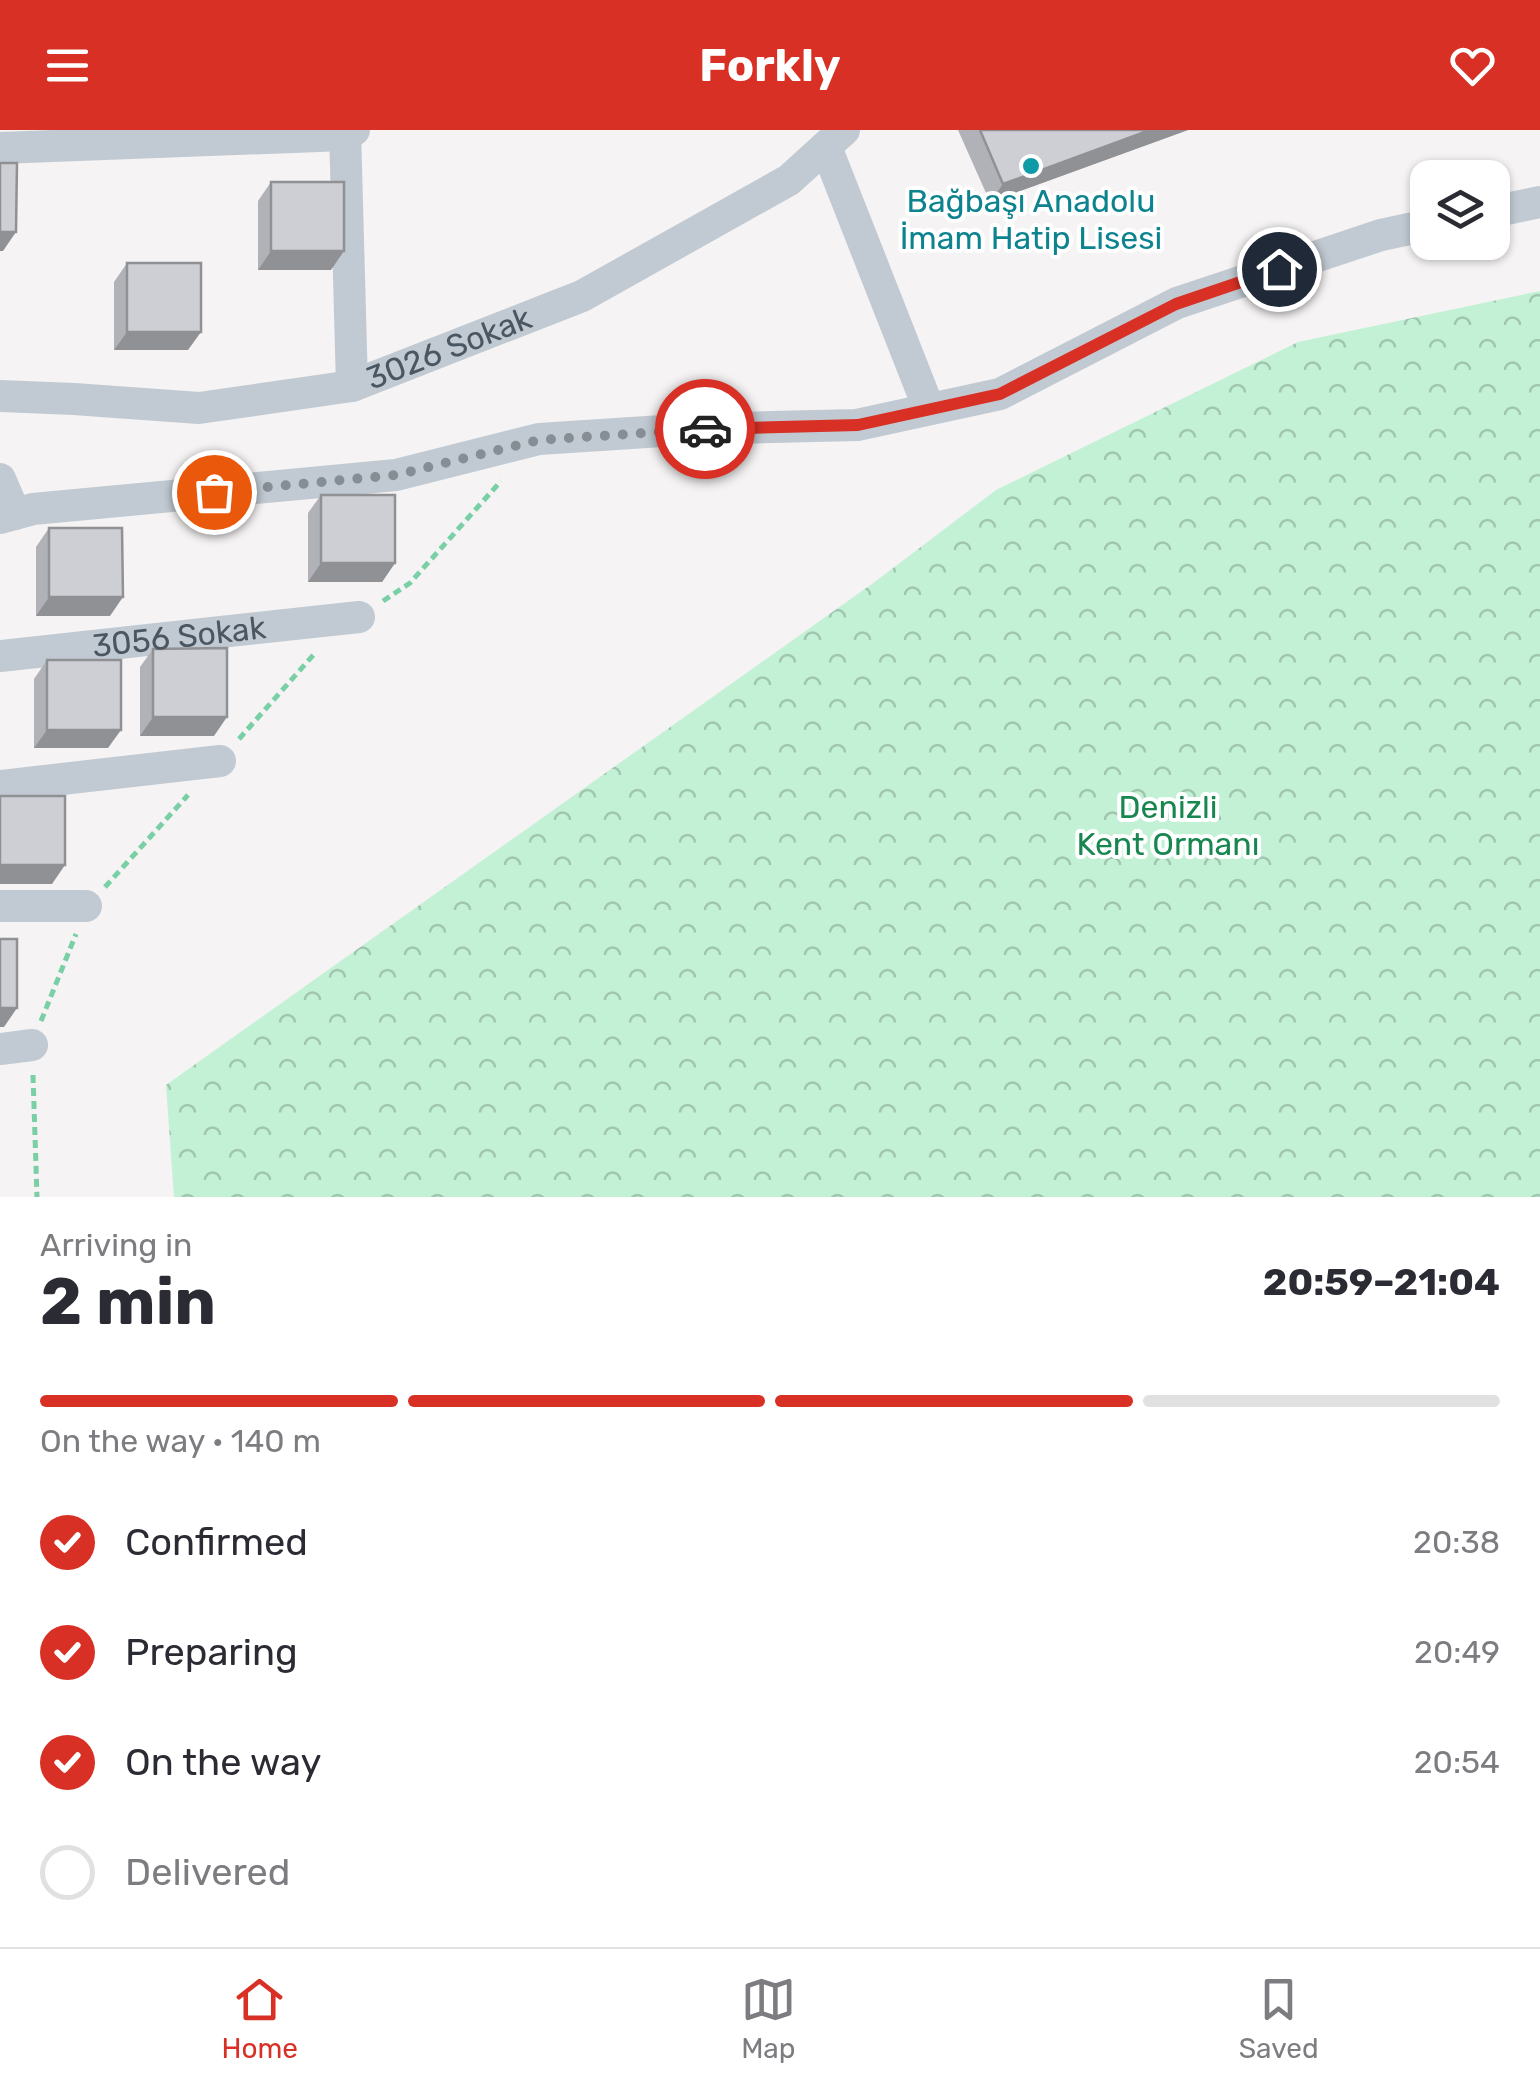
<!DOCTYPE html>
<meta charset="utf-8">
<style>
:root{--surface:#fff;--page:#f2f2f3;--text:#2b2b33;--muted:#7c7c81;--line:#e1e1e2;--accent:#d93025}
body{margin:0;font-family:Rubik,sans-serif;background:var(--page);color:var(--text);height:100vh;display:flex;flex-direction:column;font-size:38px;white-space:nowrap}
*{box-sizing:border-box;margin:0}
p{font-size:32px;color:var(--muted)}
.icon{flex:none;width:55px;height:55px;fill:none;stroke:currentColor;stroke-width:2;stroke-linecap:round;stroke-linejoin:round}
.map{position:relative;height:1067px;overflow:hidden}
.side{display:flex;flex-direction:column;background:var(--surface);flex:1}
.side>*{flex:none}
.controls{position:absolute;left:1410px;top:30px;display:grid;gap:20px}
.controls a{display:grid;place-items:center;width:100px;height:100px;border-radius:20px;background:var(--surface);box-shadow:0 2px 8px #0004;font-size:50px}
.pin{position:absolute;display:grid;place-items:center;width:85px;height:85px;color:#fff;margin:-42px;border:5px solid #fff;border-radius:50%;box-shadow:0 2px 10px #0007}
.courier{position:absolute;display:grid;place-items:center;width:100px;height:100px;margin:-50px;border:8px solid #d93025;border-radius:50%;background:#fff;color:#222;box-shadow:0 2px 12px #0007}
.head em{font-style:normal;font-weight:700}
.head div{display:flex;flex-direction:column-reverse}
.head{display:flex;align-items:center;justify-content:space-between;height:170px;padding:0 40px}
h1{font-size:65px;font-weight:700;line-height:75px}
.bar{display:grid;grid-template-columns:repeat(4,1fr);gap:15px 10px;align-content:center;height:120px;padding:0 40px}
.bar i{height:12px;border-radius:8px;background:var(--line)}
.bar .current{background:var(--accent)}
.bar p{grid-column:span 4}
ol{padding:0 40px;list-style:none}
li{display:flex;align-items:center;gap:30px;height:110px}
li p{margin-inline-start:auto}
li .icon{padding:10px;border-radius:50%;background:var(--accent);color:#fff;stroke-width:4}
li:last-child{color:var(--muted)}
li i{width:55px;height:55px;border:5px solid var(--line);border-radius:50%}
header{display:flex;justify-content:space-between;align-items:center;height:130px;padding:0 40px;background:var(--accent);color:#fff;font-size:45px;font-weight:700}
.tabs{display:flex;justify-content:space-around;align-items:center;height:140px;border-top:2px solid var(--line);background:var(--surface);font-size:28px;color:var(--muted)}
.tabs a{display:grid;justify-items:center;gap:5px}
.tabs .current{color:var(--accent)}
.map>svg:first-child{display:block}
.forest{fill:url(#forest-crowns)}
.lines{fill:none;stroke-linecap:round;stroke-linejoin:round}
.path{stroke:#7ad0a6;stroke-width:5;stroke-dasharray:8 5;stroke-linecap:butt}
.minor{stroke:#c1cad2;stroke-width:32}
.wall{fill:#b0b2b7}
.shaded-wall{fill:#909195}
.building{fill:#cdcfd5;stroke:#909195;stroke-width:2.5}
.done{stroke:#868d94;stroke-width:10;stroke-dasharray:0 18}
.route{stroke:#d93025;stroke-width:12}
.culture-dot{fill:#0f9aa8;stroke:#fff;stroke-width:4}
.labels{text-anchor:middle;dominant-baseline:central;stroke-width:8;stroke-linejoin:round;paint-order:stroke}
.culture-label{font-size:32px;fill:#0d838f;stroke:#fff}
.street-label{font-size:32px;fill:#4a5661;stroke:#fff}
.park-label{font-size:32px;fill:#17864f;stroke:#fff}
</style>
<header><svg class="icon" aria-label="menu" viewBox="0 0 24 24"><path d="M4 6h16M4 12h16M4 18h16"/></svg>Forkly<svg class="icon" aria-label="heart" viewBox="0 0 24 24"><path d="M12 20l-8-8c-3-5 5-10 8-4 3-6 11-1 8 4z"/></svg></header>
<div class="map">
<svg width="1540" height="1067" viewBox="0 0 1540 1067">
<defs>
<pattern id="forest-crowns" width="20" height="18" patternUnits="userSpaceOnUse" patternTransform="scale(2.5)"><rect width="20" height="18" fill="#c3f1d5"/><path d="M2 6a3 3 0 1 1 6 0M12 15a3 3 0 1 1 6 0" fill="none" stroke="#a0c6b0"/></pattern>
</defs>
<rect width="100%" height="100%" fill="#f5f3f3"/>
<!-- forest -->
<path class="forest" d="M1540 161V1067H174L166 955 876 451 996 360 1298 212Z"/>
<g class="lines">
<!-- path -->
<path class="path" d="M383 471 410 453 501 351
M239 609 315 523
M105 757 188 665
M41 891 76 804
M33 945 37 1067"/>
<!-- minor -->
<g class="minor">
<path d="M345 0 352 256"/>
<path d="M826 17 929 279"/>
<path d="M0 18 345 5 354 0"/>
<path d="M1492 82 1540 72"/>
<path id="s1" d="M0 266 74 269 199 278 352 256 582 166 789 50 844 0"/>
<path d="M0 349 15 384"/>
<path d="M0 388 33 379 396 345 539 309 693 299 857 295 1000 264 1177 173 1381 105 1428 95"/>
<path id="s2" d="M0 526 359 487"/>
<path d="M0 656 220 631"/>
<path d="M0 776H86"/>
<path d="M0 919 32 915"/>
</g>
</g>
<!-- wall -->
<path class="wall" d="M958 0H1188L990 72Z
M271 52 331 140H258V71Z
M127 133 188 220H114V152Z
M321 365 395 433 382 452H308V383Z
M49 398 110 486H36V417Z
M153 519 214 606H140V537Z
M47 530 108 618H34V549Z"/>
<!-- shaded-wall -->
<path class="shaded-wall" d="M1150 0H1188L990 72 1003 54Z
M0 102H16L3 121H0Z
M271 121H344L331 140H258Z
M127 202H201L188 220H114Z
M321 433H395L382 452H308Z
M49 467H123L110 486H36Z
M153 587H227L214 606H140Z
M47 600H121L108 618H34Z
M0 735H65L52 754H0Z
M0 878H17L4 897H0Z"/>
<!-- building -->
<path class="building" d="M980 0H1150L1003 54Z
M0 33H17L16 102H0Z
M271 52H344V121H271Z
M127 133H201V202H127Z
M321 365H395V433H321Z
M49 398H122L123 467H49Z
M227 518V587H153V519Z
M47 530H121V600H47Z
M0 666H65V735H0Z
M0 809H17V878H0Z"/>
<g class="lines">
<!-- done -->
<path class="done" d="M214 362 396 345 539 310 705 299"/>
<!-- route -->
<path class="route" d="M705 299 858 295 1000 264 1176 174 1279 139"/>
</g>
<!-- markers -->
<circle class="culture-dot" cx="1031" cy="36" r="10"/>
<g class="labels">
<!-- culture labels -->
<g class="culture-label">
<text x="1031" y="71">Bağbaşı Anadolu<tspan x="1031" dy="37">İmam Hatip Lisesi</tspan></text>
</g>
<!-- street labels -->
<g class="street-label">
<text stroke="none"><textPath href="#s1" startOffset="458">3026 Sokak</textPath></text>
<text stroke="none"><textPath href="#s2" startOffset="180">3056 Sokak</textPath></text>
</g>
<!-- park labels -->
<g class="park-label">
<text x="1168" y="677">Denizli<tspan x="1168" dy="37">Kent Ormanı</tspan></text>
</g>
</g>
</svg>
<div class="controls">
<a><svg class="icon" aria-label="layers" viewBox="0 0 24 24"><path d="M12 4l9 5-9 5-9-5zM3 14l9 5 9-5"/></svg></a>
</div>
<div class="pin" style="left:214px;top:362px;background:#ea580c"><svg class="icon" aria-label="bag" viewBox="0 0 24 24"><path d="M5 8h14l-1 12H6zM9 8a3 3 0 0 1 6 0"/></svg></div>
<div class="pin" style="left:1279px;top:139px;background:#1f2937"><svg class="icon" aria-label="home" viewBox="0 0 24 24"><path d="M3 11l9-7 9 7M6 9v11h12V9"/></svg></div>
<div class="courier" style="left:705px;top:299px"><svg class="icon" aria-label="car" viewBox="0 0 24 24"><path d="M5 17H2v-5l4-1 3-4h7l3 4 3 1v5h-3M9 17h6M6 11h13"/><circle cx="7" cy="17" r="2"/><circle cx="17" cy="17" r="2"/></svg></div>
</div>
<section class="side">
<div class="head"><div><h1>2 min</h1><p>Arriving in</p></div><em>20:59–21:04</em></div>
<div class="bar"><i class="current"></i><i class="current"></i><i class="current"></i><i></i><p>On the way · 140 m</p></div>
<ol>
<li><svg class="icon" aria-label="check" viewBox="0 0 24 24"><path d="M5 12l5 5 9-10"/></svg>Confirmed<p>20:38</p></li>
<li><svg class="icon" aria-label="check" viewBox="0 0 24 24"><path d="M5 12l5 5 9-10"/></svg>Preparing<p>20:49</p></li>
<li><svg class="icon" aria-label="check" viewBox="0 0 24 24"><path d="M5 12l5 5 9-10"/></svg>On the way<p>20:54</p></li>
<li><i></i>Delivered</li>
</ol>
</section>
<nav class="tabs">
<a class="current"><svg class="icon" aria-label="home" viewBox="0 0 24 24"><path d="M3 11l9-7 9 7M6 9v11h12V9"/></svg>Home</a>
<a><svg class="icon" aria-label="map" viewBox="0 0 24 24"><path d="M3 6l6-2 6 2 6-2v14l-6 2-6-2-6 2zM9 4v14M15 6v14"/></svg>Map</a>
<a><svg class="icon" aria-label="saved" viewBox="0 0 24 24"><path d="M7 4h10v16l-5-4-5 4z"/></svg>Saved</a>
</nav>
